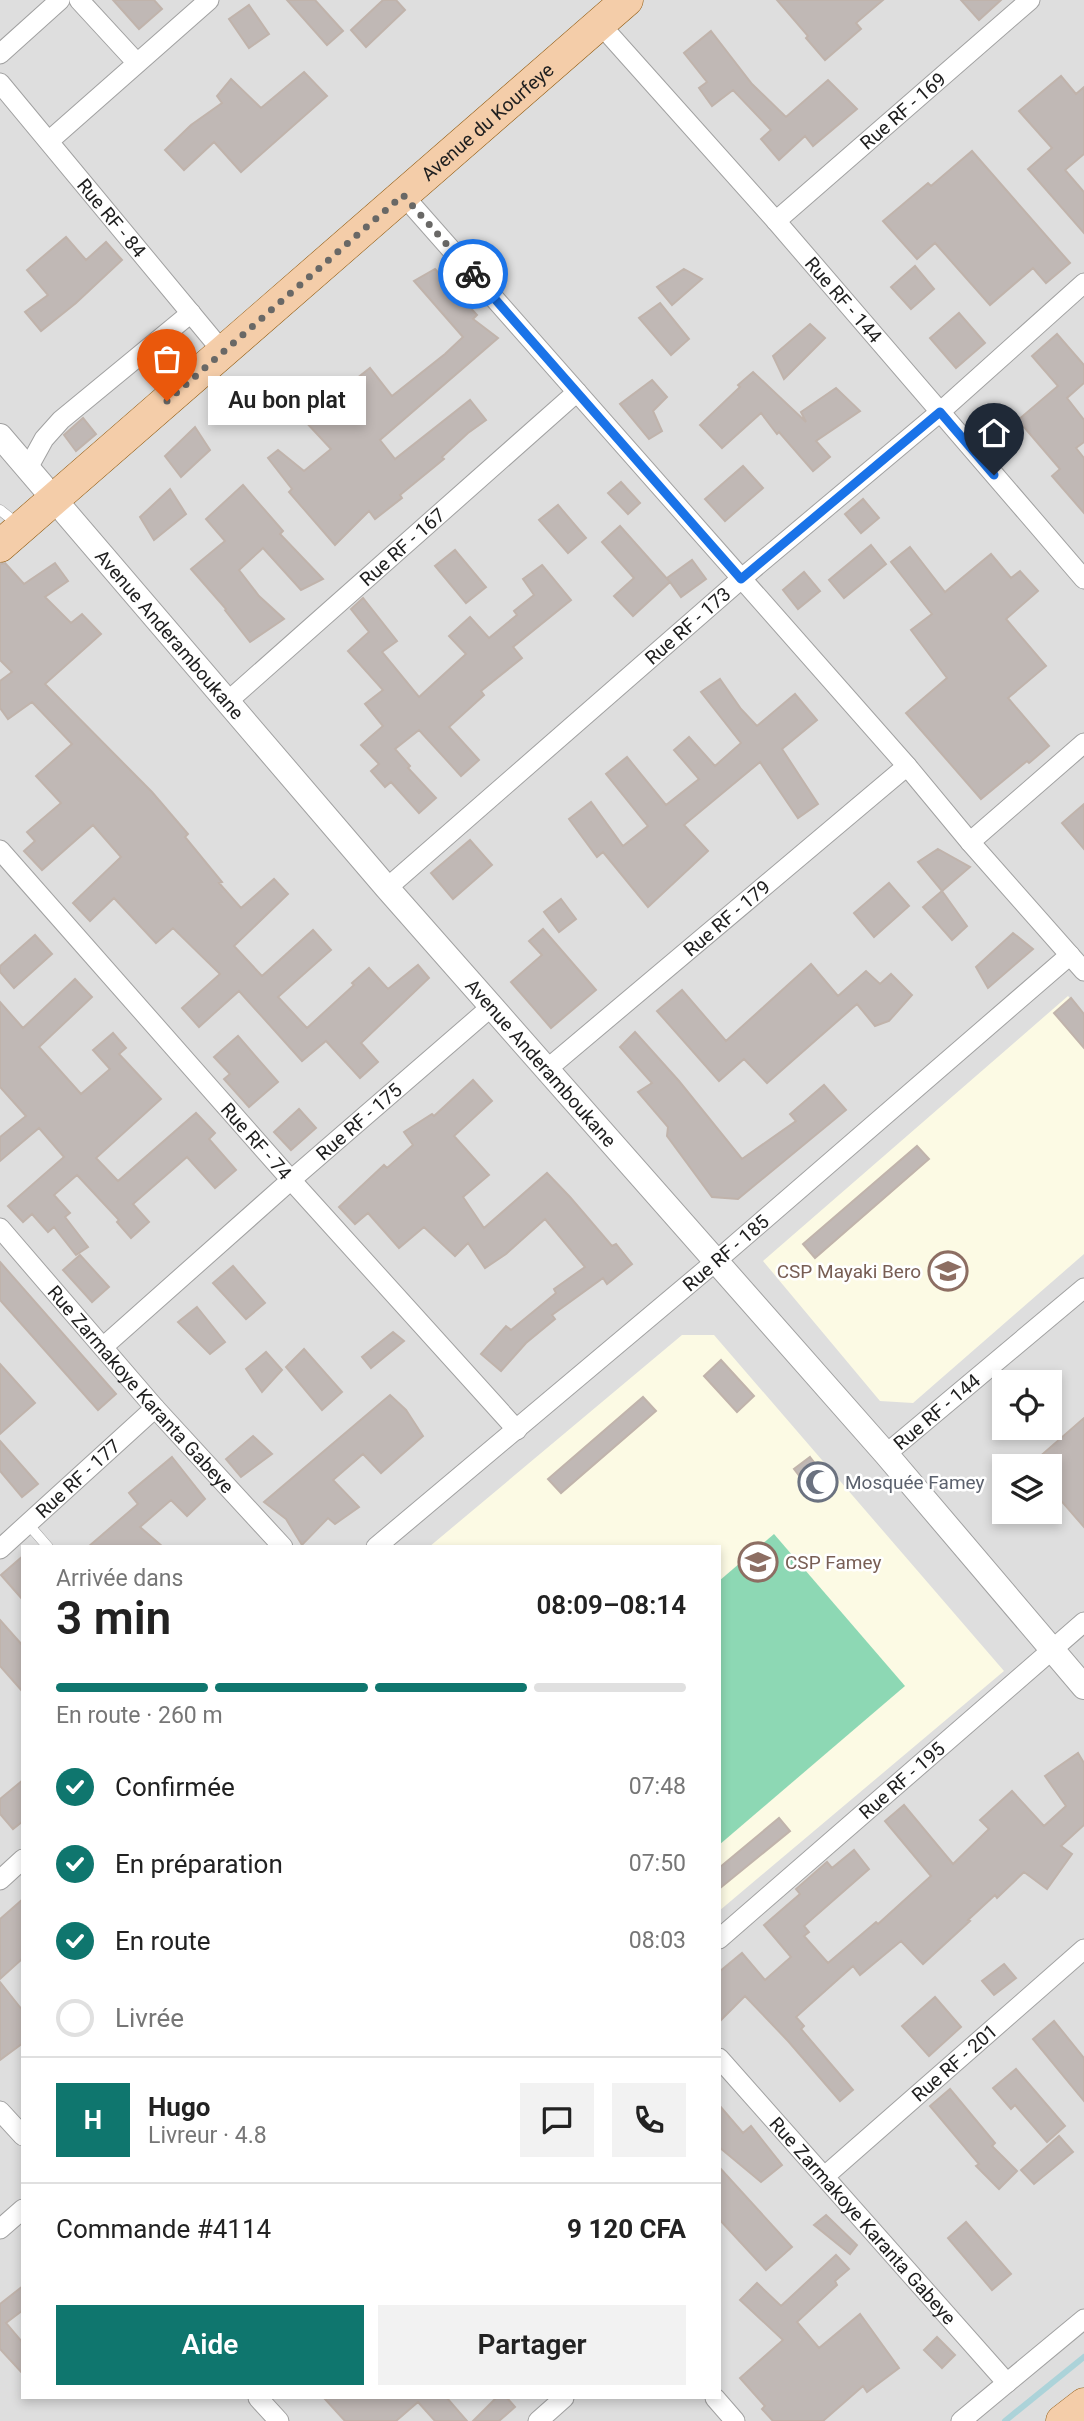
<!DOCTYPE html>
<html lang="fr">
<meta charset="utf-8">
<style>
:root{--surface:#fff;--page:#f2f2f2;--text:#222;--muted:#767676;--line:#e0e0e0;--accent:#0f766e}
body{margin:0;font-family:Roboto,sans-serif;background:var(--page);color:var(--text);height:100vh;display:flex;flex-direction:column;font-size:26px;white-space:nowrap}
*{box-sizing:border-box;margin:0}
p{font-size:23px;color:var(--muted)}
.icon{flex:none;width:38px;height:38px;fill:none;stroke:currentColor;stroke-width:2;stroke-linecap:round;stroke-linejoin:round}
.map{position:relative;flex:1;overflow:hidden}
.drawer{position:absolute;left:21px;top:1545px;width:700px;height:854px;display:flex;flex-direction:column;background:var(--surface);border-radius:0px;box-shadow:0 4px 10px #0003}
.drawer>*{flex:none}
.controls{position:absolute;left:992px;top:1370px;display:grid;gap:14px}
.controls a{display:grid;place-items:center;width:70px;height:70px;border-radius:0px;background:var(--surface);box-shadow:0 4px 10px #0003;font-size:35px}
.pin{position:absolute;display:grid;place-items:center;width:60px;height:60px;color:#fff;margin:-72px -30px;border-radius:50% 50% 50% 0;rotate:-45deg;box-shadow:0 0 7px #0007}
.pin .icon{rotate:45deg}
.courier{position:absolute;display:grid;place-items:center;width:70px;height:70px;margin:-35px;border:5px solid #1a73e8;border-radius:50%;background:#fff;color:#222;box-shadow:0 2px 9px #0007}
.bubble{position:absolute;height:49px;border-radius:0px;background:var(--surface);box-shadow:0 4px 10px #0003;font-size:23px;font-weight:600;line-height:49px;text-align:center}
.summary em{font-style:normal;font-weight:600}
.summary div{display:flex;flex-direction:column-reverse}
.summary{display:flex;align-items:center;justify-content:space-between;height:119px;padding:0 35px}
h1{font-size:46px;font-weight:600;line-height:52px}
.bar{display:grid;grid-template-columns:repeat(4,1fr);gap:10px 7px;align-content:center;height:84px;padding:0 35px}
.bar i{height:9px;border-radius:5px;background:var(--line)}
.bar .on{background:var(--accent)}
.bar p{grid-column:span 4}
.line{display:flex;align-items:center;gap:18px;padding:0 35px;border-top:2px solid var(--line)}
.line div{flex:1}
.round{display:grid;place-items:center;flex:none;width:74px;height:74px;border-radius:0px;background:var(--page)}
ol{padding:0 35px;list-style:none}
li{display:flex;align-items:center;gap:21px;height:77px}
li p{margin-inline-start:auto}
li .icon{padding:7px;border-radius:50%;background:var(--accent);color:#fff;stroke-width:4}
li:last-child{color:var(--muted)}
li i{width:38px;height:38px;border:4px solid var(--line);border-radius:50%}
.primary-button{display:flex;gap:14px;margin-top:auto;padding:14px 35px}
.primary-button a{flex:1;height:80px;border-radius:0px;background:var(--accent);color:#fff;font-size:28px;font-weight:600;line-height:80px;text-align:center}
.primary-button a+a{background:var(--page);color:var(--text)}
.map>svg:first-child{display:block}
.residential{fill:#dedede;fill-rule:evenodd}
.education{fill:#fcfae4}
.pitch{fill:#8dd8b4}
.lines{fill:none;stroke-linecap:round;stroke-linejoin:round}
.stream{stroke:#acd3d9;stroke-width:6}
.building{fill:#c0b8b5;stroke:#c0b3ab;stroke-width:2}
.service-casing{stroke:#a1a1a1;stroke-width:11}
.minor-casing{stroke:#a1a1a1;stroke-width:21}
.tertiary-casing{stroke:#a1a1a1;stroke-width:26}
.primary-casing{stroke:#8f590e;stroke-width:33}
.service{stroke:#fff;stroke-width:10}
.minor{stroke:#fff;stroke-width:19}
.tertiary{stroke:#fff;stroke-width:24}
.primary{stroke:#f4cda9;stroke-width:32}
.done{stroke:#696866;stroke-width:7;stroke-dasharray:0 12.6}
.route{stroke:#1a73e8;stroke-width:9}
.labels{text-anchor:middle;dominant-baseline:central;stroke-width:5;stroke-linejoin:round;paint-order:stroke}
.street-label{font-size:19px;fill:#202020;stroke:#fff}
.education-label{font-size:19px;fill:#785e54;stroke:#fff;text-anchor:end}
.worship-label{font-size:19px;fill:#5b616d;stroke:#fff;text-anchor:start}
</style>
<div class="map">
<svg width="1084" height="2421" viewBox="0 0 1084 2421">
<rect width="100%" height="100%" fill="#f0ede8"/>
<!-- residential -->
<path class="residential" d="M0 0H1084V2421H0ZM1004 1382H1050V1428H1004ZM1004 1466H1050V1512H1004ZM23 1547H719V2398H23Z"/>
<!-- education -->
<path class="education" d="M1068 996 1084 1014V1254L913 1403 880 1401 763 1261Z
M682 1335H714L1004 1671 719 1911V1547H429Z"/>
<!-- pitch -->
<path class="pitch" d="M774 1534 905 1686 719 1845V1581Z"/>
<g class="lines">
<!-- stream -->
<path class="stream" d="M1005 2421 1084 2357"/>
</g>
<!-- building -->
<path class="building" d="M113 0H154L162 9 139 29Z
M287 0H315L343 31 327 45Z
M383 0H396L405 10 366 47 351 30Z
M777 0H883L856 23 861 29 825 60 806 38 808 36Z
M961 0H1001L979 20Z
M249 5 269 34 249 48 229 19Z
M711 31 752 84 786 117 828 80 857 109 813 146 805 136 779 160 761 139 771 130 733 90 712 106 699 88 707 82 684 53Z
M304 72 327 96 241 172 214 142 184 170 165 150 191 125 222 103 217 96 231 79 261 108Z
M1061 76 1076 94 1084 87V154L1065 170 1084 192V233L1028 169 1052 148 1019 111Z
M972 151 1070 263 1046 283 1033 268 990 305 935 243 917 259 883 221 928 183 931 186Z
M66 237 86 260 106 242 122 260 76 303 41 331 25 312 48 295 27 270Z
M915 266 934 289 911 309 891 287Z
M435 269 477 315 473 319 498 338 380 440 395 459 470 400 486 420 468 433 442 457 444 459 400 495 402 498 375 519 369 511 335 545 289 492 292 489 268 458 278 450 304 471 331 449 291 406 310 390 323 405 370 368 392 396 445 354 463 337 414 281Z
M684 269 702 279 672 305 657 287Z
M660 303 689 339 671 355 639 318Z
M959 313 985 343 956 368 930 338Z
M810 324 825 338 784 379 773 356Z
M1057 334 1084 365V383L1067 398 1084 420V442L1076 448 1084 458V513L1052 476 1060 469 1018 420 1058 386 1032 356Z
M753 372 806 422 801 412 836 388 860 411 816 441 830 457 813 471 779 432 777 434 761 413 722 448 700 425 740 387 738 385Z
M652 380 667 397 653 411 662 431 649 439 620 404Z
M83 418 96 434 76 451 64 435Z
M195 427 210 450 181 477 165 456Z
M743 466 763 488 725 521 705 499Z
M621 482 640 503 628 514 608 493Z
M243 485 283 531 280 534 323 579 301 590 263 548 239 570 259 596 284 619 250 642 225 610 226 609 191 569 225 541 206 519Z
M170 489 186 514 154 540 140 517Z
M863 499 879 518 861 533 845 514Z
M558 505 586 538 568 553 539 520Z
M620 526 669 581 667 578 692 560 706 579 681 597 670 582 633 616 614 596 634 578 602 542Z
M871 545 886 564 844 598 829 580Z
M910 547 945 592 991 554 1011 578 1020 571 1038 591 1006 619 1046 666 1008 698 1049 746 1029 763 1027 761 981 799 906 713 947 678 911 630 932 614 891 562Z
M455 550 486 587 466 603 435 566Z
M5 563 24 584 55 563 68 581 45 597 71 623 82 614 101 634 45 684 152 792 188 834 185 837 222 882 219 883 241 908 274 879 288 894 234 946 262 976 313 930 331 950 278 997 307 1028 354 985 352 983 369 968 388 989 418 965 429 978 361 1043 378 1062 360 1078 326 1041 302 1061 239 991 199 1027 182 1008 220 974 173 928 156 943 114 898 90 921 73 903 121 857 93 825 42 870 24 851 35 841 27 832 61 803 36 776 72 744 32 702 8 719 0 708V681L12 672 0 660V564Z
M542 565 571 600 513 647 522 658 481 691 484 695 449 727 479 760 461 776 419 730 395 749 410 766 408 768 436 798 419 813 391 782 385 787 371 771 379 764 361 745 383 726 365 704 383 690 348 651 369 632 351 609 363 598 397 641 382 652 419 697 466 654 449 636 470 617 489 638 517 615 514 611 534 595 523 579Z
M804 572 820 591 798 609 783 590Z
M720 679 741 709 757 726 795 694 817 720 782 749 818 804 798 818 760 762 684 825 708 851 648 907 603 852 597 857 569 819 591 802 623 846 648 826 606 774 627 757 666 805 699 779 674 750 689 737 715 766 741 743 701 692Z
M1084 804V849L1062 823Z
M470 840 492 865 453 899 431 873Z
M938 849 970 867 942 891 918 862Z
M889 883 909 906 874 937 854 913Z
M942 891 967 926 952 940 923 907Z
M561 899 576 919 559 932 544 912Z
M543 929 596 990 551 1028 511 982 542 955 529 941Z
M1013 933 1033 949 988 988 976 967Z
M35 935 52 954 14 988 0 972V966Z
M811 964 838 996 866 971 880 984 891 974 912 995 889 1021 875 1026 857 1004 767 1083 744 1059 719 1081 657 1011 682 990 726 1041Z
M75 979 92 997 39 1047 81 1094 110 1069 93 1050 113 1033 126 1048 119 1054 161 1099 96 1158 118 1181 196 1113 215 1133 209 1139 236 1170 215 1188 187 1157 133 1204 149 1222 131 1238 117 1222 119 1220 77 1175 54 1195 70 1213 65 1217 88 1247 76 1255 54 1227 48 1232 32 1214 23 1222 8 1206 64 1157 39 1128 0 1161V1137L26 1116 0 1087V1002L23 1028Z
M1071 998 1084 1014V1048L1054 1013Z
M635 1032 679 1081 742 1159 796 1121 790 1114 824 1085 846 1110 738 1199 712 1197 667 1136 668 1127 638 1092 652 1083 620 1047Z
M238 1036 278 1082 249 1107 224 1079 230 1074 214 1057Z
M473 1080 492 1101 454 1136 489 1175 463 1197 484 1228 547 1173 570 1197 612 1246 616 1244 632 1264 607 1284 603 1278 552 1315 555 1319 526 1343 501 1371 481 1354 506 1326 511 1330 556 1293 554 1289 585 1267 545 1219 506 1254 485 1268 468 1243 455 1256 424 1227 399 1248 368 1213 355 1224 339 1207 384 1165 387 1168 413 1145 404 1132 432 1114 434 1116Z
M299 1109 316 1128 291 1150 274 1132Z
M917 1146 929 1159 815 1258 803 1244Z
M80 1255 109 1287 92 1302 63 1270Z
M0 1262 116 1394 98 1410 0 1300Z
M233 1266 265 1303 246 1319 213 1283Z
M197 1307 225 1342 210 1354 178 1322Z
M393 1332 404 1341 371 1368 362 1357Z
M304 1349 342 1392 322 1410 286 1367Z
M266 1352 282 1370 262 1392 246 1369Z
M721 1360 754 1396 737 1412 704 1376Z
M0 1364 35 1403 0 1434Z
M390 1395 406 1410 423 1436 381 1473 363 1454 333 1480 359 1507 335 1524 328 1518 302 1545 286 1519 264 1502Z
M643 1397 656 1411 561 1493 548 1479Z
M1084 1418V1527L1050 1488V1466H1029Z
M253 1436 272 1454 241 1477 226 1459Z
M0 1441 38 1484 22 1497 0 1471Z
M172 1457 205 1499 187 1516 171 1500 140 1527 163 1547H88L138 1504 129 1493Z
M810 1457 834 1488 818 1500 794 1469Z
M23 1556V1600L1 1575Z
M0 1620 23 1646V1692L0 1666Z
M1078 1753 1084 1763V1825L1061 1846 1072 1854 1047 1889 1024 1872 997 1898 995 1895 968 1920 970 1921 923 1964 901 1941 860 1975 853 1966 796 2017 804 2026 801 2029 853 2090 840 2101 788 2041 745 1996 719 2022V1972L742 1953 765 1980 791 1957 764 1925 800 1894 796 1889 827 1862 832 1868 854 1850 869 1869 804 1926 809 1932 804 1936 828 1963 876 1922 878 1924 931 1876 885 1821 904 1805 953 1864 989 1829 980 1820 1012 1791 1044 1826 1066 1806 1045 1776Z
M23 1780V1821L13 1829 0 1814V1799Z
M779 1818 790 1831 719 1889V1868Z
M23 1899V1958L0 1979V1919Z
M1004 1964 1016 1978 994 1995 982 1981Z
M0 1982 23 2011V2043L0 2060Z
M935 1997 961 2027 929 2056 902 2026Z
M1054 2021 1084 2058V2101L1033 2039Z
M1016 2069 1065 2126 1047 2142 1015 2105 1011 2109 993 2088Z
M950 2089 995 2143 992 2146 1017 2171 999 2189 976 2166 979 2164 930 2106Z
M719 2105 743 2133 751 2126 782 2165 761 2182 719 2147Z
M1059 2136 1073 2152 1034 2184 1021 2170Z
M719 2167 792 2247 766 2270 719 2219Z
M826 2215 857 2245 850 2254 814 2225Z
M966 2222 1011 2274 992 2290 948 2238Z
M836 2255 849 2269 835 2281 837 2285 797 2322 819 2348 860 2314 899 2368 867 2392 863 2386 823 2421H773L762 2409 765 2406 740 2378 783 2340 740 2300 757 2283 781 2306Z
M23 2286V2310L6 2323 23 2343V2374L0 2349V2304Z
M937 2337 955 2355 942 2368 924 2350Z
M324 2398H447L467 2421H435L418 2402 396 2421H345Z
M496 2398H507L515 2407 499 2421H473Z"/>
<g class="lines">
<!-- service casing -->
<g class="service-casing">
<path id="service" d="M0 510 19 525
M28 1524 48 1547"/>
</g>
<!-- minor casing -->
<g class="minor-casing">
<g id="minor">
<path d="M79 0 137 63"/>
<path id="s1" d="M600 24 776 221 1084 579"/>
<path d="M0 54 60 0"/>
<path id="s2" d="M0 83 223 352"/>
<path d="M49 141 209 0"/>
<path d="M403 195 907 766 970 842 1084 971"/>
<path id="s3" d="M776 221 1030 0"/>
<path d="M28 468 44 439 61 420 191 313"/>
<path id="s4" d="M227 702 577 392"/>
<path d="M970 842 1084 743"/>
<path id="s5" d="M0 850 291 1180 517 1430"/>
<path id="s6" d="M387 888 741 579 940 412 1084 283"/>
<path id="s7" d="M546 1070 907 766"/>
<path id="s8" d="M0 1228 155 1408 283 1547"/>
<path id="s9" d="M103 1347 291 1180 491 1007"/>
<path id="s10" d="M886 1454 1084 1288"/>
<path id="s11" d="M376 1547 715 1262 1070 955"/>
<path id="s12" d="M0 1549 155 1408"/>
<path d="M0 1880 23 1859"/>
<path id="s13" d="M719 1939 1084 1622"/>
<path id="s14" d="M719 2058 1007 2383"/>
<path d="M0 2111 23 2136"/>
<path id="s15" d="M825 2176 1084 1949"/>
<path d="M0 2229 23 2209"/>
<path d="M258 2398 279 2421"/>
<path d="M715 2398 735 2421"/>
<path d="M538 2421 564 2398"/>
<path d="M961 2421 1084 2319"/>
</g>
</g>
<!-- tertiary casing -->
<g class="tertiary-casing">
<g id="tertiary">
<path id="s16" d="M0 436 387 888 886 1454 1084 1687"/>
</g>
</g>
<!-- primary casing -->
<g class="primary-casing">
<g id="primary">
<path id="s17" d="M0 546 627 0"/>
<path d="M1062 2421 1084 2404"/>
</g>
</g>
<!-- service -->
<use href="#service" class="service"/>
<!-- minor -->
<use href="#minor" class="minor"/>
<!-- tertiary -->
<use href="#tertiary" class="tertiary"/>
<!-- primary -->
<use href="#primary" class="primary"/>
</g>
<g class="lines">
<!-- done -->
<path class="done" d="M167 401 403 195 473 274"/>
<!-- route -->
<path class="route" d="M473 274 741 579 940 412 994 475"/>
</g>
<!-- icons -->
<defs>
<g id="school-ring" transform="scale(2.0125)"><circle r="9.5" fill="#fff" stroke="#8d6e63" stroke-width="1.5"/><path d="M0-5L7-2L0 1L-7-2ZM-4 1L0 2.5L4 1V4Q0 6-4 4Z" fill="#8d6e63"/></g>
<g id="mosque-ring" transform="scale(2.0125)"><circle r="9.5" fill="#fff" stroke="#6b7280" stroke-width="1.5"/><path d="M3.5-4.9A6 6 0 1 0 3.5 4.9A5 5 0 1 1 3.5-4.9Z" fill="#6b7280"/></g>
</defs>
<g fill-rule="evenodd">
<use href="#school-ring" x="948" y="1271"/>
<use href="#mosque-ring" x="818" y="1482"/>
<use href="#school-ring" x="758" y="1562"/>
</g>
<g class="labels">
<!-- street labels -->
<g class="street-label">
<text stroke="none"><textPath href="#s3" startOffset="168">Rue RF - 169</textPath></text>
<text stroke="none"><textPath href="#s17" startOffset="646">Avenue du Kourfeye</textPath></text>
<text stroke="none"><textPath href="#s2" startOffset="175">Rue RF - 84</textPath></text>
<text stroke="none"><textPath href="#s1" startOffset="368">Rue RF - 144</textPath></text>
<text stroke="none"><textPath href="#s4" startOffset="234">Rue RF - 167</textPath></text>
<text stroke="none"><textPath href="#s6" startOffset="399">Rue RF - 173</textPath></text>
<text stroke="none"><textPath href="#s16" startOffset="261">Avenue Anderamboukane</textPath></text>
<text stroke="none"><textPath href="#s7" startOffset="236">Rue RF - 179</textPath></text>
<text stroke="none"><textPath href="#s16" startOffset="828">Avenue Anderamboukane</textPath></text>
<text stroke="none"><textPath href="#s9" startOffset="341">Rue RF - 175</textPath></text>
<text stroke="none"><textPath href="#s5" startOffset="388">Rue RF - 74</textPath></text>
<text stroke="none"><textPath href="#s11" startOffset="457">Rue RF - 185</textPath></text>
<text stroke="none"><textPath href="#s8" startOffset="214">Rue Zarmakoye Karanta Gabeye</textPath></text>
<text stroke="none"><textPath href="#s10" startOffset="66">Rue RF - 144</textPath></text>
<text stroke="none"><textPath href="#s12" startOffset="105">Rue RF - 177</textPath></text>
<text stroke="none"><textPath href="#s13" startOffset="242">Rue RF - 195</textPath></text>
<text stroke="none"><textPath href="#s15" startOffset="172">Rue RF - 201</textPath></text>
<text stroke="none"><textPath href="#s14" startOffset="217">Rue Zarmakoye Karanta Gabeye</textPath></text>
</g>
<!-- education labels -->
<g class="education-label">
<text x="921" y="1271">CSP Mayaki Bero</text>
<text x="785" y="1562" text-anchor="start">CSP Famey</text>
</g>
<!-- worship labels -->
<g class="worship-label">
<text x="845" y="1482">Mosquée Famey</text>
</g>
</g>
</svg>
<div class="controls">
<a><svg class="icon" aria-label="locate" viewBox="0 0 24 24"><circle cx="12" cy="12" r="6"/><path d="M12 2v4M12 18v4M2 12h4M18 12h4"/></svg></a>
<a><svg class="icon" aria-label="layers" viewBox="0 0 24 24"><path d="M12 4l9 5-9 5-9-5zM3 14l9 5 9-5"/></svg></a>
</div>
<div class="pin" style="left:167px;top:401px;background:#ea580c"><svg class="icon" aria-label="bag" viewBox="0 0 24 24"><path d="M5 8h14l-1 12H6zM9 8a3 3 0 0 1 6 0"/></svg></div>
<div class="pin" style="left:994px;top:475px;background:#1f2937"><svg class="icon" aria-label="home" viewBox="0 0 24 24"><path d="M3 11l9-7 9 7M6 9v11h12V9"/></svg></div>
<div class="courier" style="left:473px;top:274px"><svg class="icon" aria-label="bike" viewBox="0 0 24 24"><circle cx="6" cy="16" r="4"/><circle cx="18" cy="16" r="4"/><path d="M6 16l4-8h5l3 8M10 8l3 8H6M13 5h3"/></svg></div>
<div class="bubble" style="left:208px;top:376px;width:158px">Au bon plat</div>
<section class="drawer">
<div class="summary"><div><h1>3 min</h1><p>Arrivée dans</p></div><em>08:09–08:14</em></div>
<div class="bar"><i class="on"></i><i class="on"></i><i class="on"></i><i></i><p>En route · 260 m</p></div>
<ol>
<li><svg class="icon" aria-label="check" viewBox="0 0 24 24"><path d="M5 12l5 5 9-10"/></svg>Confirmée<p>07:48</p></li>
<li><svg class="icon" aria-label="check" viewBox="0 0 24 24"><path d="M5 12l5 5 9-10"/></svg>En préparation<p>07:50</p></li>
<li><svg class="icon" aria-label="check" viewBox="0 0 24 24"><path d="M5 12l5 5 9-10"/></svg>En route<p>08:03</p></li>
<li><i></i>Livrée</li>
</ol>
<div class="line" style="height:126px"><b class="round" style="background:var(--accent);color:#fff">H</b><div><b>Hugo</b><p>Livreur · 4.8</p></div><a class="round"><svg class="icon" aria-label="chat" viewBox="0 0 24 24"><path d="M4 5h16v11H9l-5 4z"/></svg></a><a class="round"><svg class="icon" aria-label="phone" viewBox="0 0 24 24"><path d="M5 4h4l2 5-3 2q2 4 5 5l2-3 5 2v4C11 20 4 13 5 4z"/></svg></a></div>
<div class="line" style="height:91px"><div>Commande #4114</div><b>9 120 CFA</b></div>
<div class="primary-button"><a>Aide</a><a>Partager</a></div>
</section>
</div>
